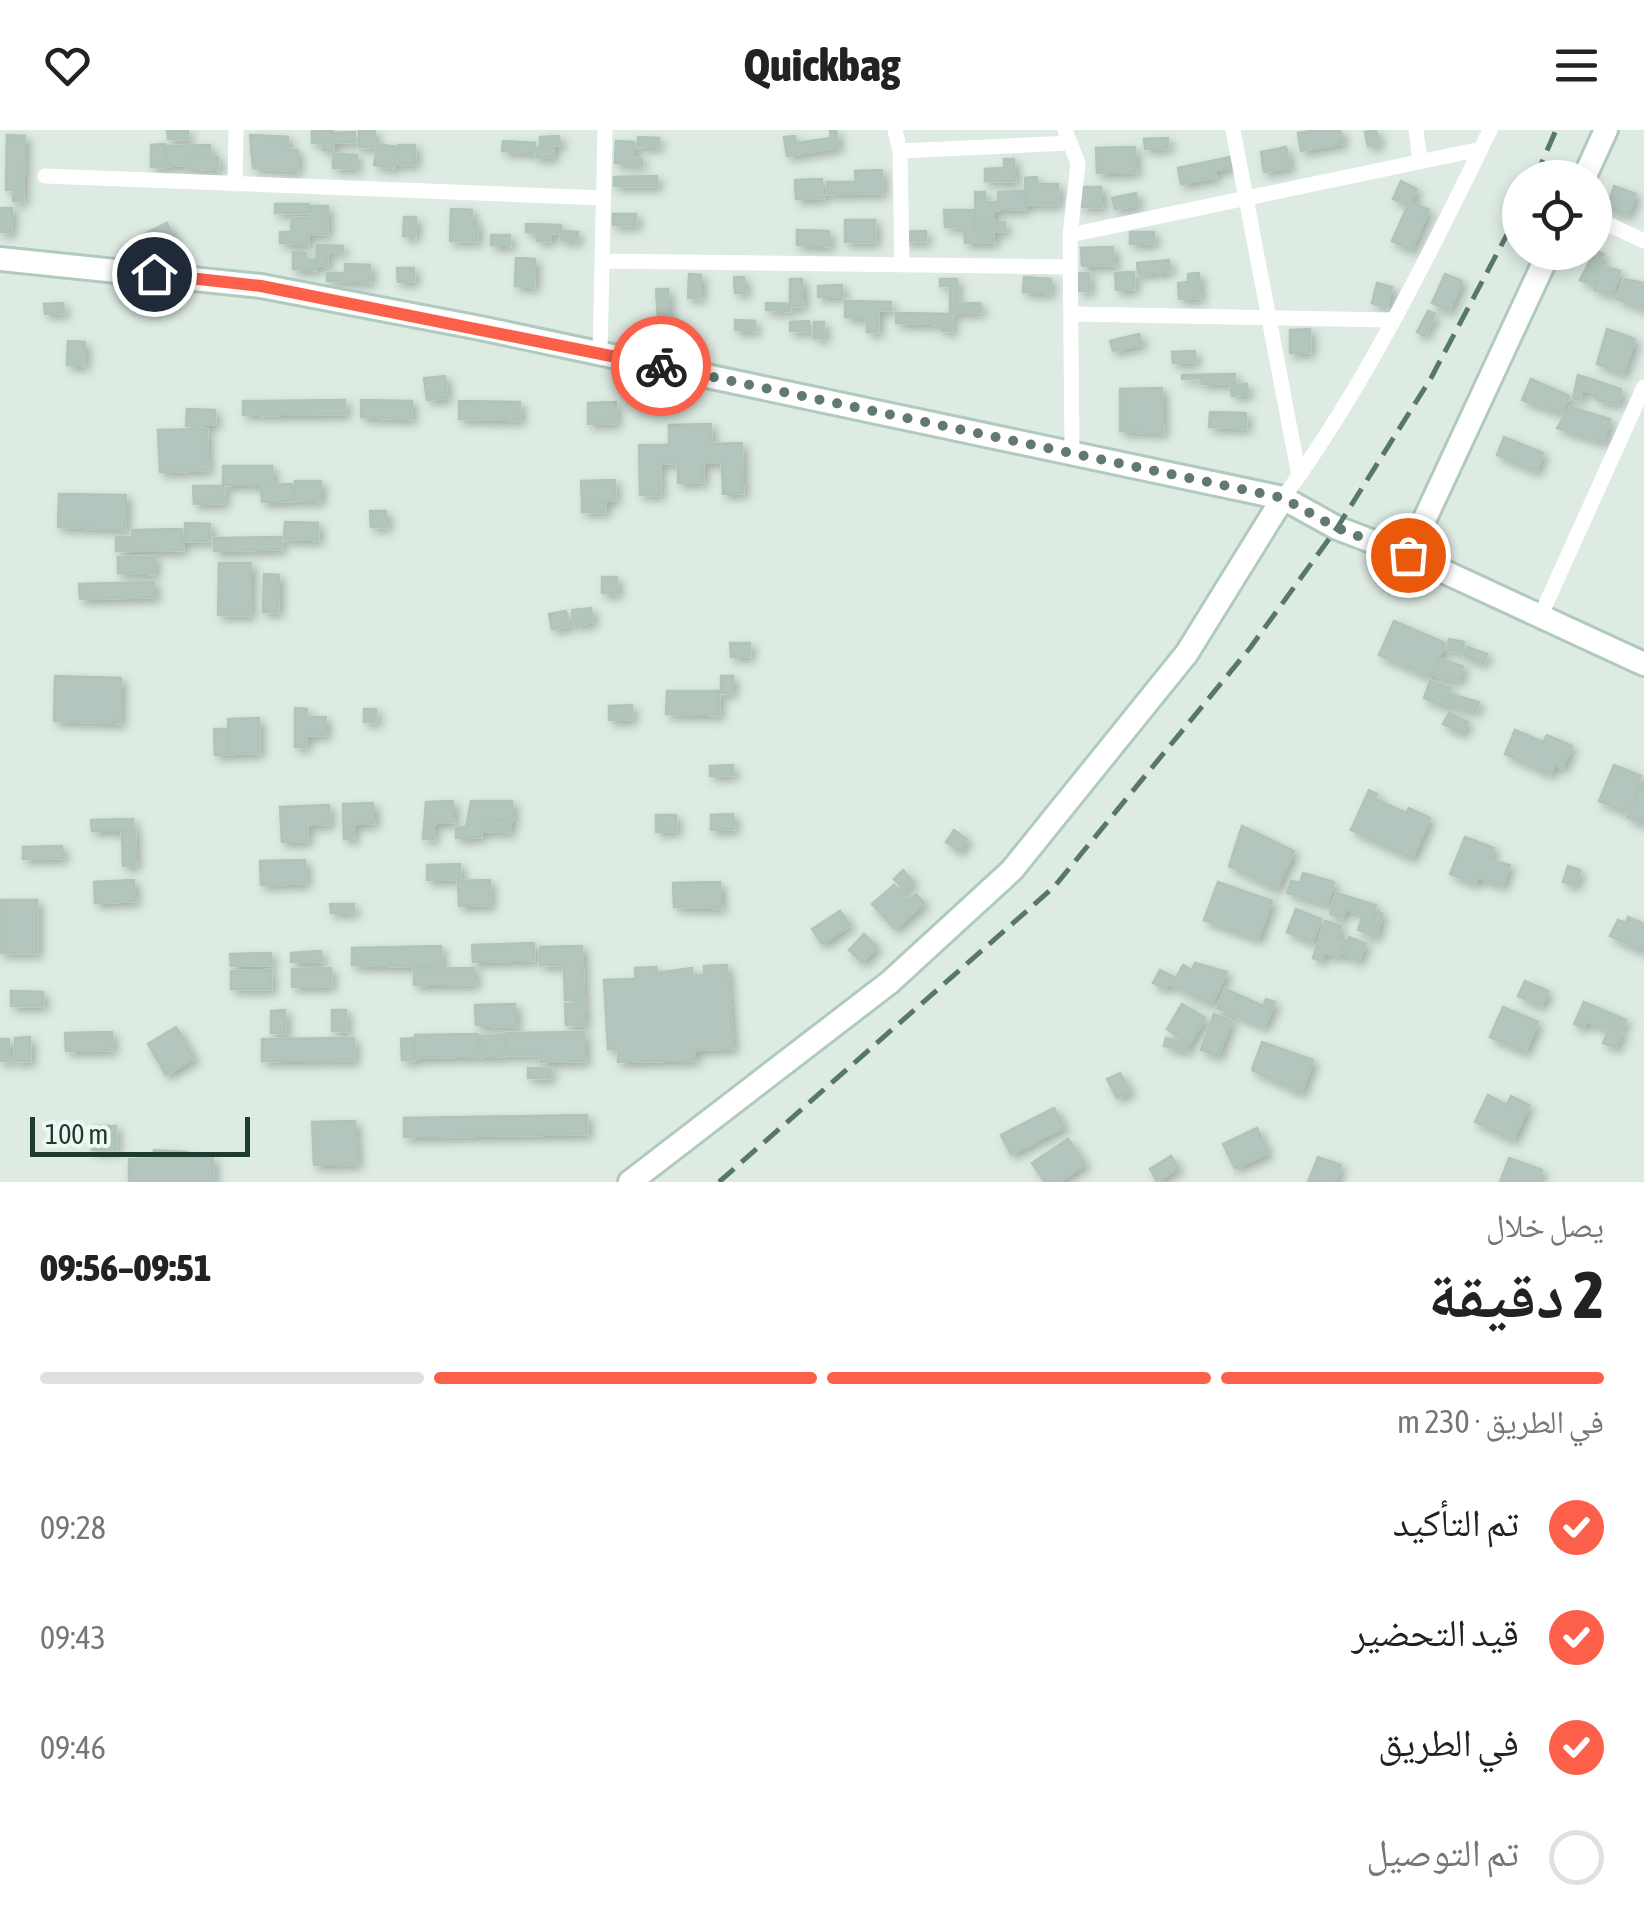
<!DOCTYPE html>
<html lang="ar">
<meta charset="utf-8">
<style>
:root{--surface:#fff;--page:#f6f6f6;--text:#222;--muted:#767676;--line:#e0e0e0;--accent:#fc604a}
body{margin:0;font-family:"Asap Condensed","Noto Naskh Arabic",sans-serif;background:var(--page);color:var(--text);direction:rtl;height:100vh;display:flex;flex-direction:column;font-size:38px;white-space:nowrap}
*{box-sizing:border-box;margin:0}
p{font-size:32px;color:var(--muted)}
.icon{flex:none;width:55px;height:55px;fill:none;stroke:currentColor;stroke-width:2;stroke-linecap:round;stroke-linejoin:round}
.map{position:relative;height:1052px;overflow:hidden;direction:ltr}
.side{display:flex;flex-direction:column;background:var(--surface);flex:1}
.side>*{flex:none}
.fabs{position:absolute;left:1502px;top:30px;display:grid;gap:20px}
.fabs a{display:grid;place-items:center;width:110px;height:110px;border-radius:50%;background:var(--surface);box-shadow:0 5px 15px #0003;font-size:50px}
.scale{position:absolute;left:30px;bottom:25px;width:220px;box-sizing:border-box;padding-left:10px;border:5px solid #1e3b30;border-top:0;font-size:28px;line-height:35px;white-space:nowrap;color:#1e3b30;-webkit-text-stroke:8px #eef7f1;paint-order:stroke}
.pin{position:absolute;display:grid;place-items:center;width:85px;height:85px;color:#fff;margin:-42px;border:5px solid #fff;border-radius:50%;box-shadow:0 2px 10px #0007}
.courier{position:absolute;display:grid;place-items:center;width:100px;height:100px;margin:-50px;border:8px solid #fc604a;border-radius:50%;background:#fff;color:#222;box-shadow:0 2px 12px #0007}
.head em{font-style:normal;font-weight:800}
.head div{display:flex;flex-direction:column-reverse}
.head{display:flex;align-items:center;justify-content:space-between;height:170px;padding:0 40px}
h1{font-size:65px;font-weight:800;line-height:75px}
.bar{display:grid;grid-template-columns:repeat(4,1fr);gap:15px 10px;align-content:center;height:120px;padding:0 40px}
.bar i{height:12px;border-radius:8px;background:var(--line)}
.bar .current{background:var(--accent)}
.bar p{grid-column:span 4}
ol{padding:0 40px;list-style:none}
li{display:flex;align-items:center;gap:30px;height:110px}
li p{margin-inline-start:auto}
li .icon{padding:10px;border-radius:50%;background:var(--accent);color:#fff;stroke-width:4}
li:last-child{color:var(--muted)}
li i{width:55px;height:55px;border:5px solid var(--line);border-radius:50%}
header{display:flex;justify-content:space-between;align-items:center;height:130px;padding:0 40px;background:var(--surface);font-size:45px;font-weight:800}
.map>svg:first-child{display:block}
.building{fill:#b3c5bc;stroke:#b0c4b9;stroke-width:2.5;filter:url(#shadow)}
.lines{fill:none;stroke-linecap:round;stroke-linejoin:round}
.secondary-casing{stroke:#b0cbbe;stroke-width:28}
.street{stroke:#fff;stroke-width:15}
.secondary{stroke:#fff;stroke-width:22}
.rail{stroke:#58776b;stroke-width:5;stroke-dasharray:20 10;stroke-linecap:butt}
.done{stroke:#61796f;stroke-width:10;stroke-dasharray:0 18}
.route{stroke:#fc604a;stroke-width:12}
</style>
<header><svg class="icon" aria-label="menu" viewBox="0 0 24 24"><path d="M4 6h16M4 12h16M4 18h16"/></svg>Quickbag<svg class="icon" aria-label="heart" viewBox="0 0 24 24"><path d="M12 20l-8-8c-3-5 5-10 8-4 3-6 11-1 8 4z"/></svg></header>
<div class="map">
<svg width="1644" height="1052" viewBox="0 0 1644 1052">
<defs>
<filter id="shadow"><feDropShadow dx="4.5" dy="4.5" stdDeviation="5" flood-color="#0004"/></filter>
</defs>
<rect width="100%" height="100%" fill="#ddebe3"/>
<!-- building -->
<path class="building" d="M167 0H188V9H168Z
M312 0H333V21L323 20V13H312Z
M830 0H836L838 17 787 26 784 7 795 6 796 13 831 8Z
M1316 0H1340L1343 13 1301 21 1298 3Z
M1376 0 1379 14 1368 16 1365 2Z
M359 1H375L374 17H359Z
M355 2V12H335L334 3Z
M7 5 25 6 23 71H13L14 60H6Z
M250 5 288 7 287 20H298L297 41 253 38Z
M559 6 560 15 540 17V7Z
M638 7 659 8 658 17 637 16Z
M1168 8V18L1145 19 1144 9Z
M503 11 535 13 534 23 502 21Z
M616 11 634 12 633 29H642V35L615 33Z
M165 14V37H151V15Z
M378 14 398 17 394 38 374 35Z
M210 15V25H185L186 35 167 36V16Z
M398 15H415V34H399Z
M1135 17 1136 42 1097 43 1096 18Z
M1286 17 1290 37 1264 42 1261 22Z
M537 18H553V27L537 28Z
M333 24 357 25 356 38H333Z
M187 26 218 27V40L187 38Z
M1230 27 1232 37 1215 40 1216 47 1181 54 1178 38Z
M1004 29H1014L1015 51H985V39L1004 38Z
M882 40V63L827 64V52H856L855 41Z
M657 46V56H614V47Z
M1037 47V54H1058V74H1026L1025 48Z
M822 49 823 68 796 69 795 50Z
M1401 51 1417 59 1411 72 1429 80 1411 120 1392 111 1408 75 1393 69Z
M1614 56 1636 64 1628 85 1607 78Z
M1080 57H1101L1102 77H1081Z
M1024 61 1025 79 993 80V89L976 90 975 62H985V72H998V62Z
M1136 63 1138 75 1115 79 1112 68Z
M275 74H309V83H275Z
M311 76H328L327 104H308V114L280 113V102H291L292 88H311Z
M0 78H12L11 102H0Z
M451 79 472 80V91L477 92V111H450Z
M944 80H974L975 103H993L994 112 965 113 964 97H945Z
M613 84H636V95H613Z
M404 87H416L415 107 403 106Z
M845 90H875V112H845Z
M1005 92V101L975 102V93Z
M167 93 175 109 144 124 136 108Z
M526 94 561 95 560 103H550V111H537L538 103 526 102Z
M797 100 829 101V116L797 115Z
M561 101 578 102 577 111 561 110Z
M926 101V111H904V102Z
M1130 102H1154V113L1130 114Z
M491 105H510V116L491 115Z
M317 115 343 116V122L327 121V136L316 135Z
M1113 117 1114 135 1082 136 1081 118Z
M1595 121 1604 124 1591 154 1580 150Z
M293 122 306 123V130H315V140L293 139Z
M516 128 535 129 534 157 515 156Z
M1169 130 1170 141 1138 144 1137 133Z
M345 134 370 135V152L327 151V143H345Z
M1601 135 1620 141 1612 165 1594 160Z
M397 138H414V151L398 152Z
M1134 142V159L1116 160 1115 143Z
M1079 143H1089V161H1079Z
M1199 143 1200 168 1179 169 1178 153 1188 152V144Z
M689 144 701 145 700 168H688Z
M1445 144 1462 151 1449 181 1432 173Z
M734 147H744L745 163H735Z
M1024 147 1051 149 1050 163 1023 162Z
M790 149H802L803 176H790Z
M940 149H957V174L980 173 981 182 950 183V156H940Z
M1625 149 1644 153V179L1617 169Z
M1377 153 1392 157 1387 177 1372 173Z
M842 155V166L818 167V156Z
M656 159H668L669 188H658Z
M845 171 891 172V180H878V202H867V188L845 187Z
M63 173 64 183 45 184 44 174Z
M766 173 790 174V181L766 180Z
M1428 181 1435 184 1424 206 1417 202Z
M896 183 952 184V201H942V194L896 193Z
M735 190 755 191V201L735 200Z
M809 191 810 201H790V192Z
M814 192H824V208H814Z
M1310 199V222L1290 223V200Z
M1607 199 1635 209 1623 244 1597 234Z
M1139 204 1142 214 1113 221 1110 211Z
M68 211 85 212 84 236 67 235Z
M1195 221V232L1173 233 1172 222Z
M1235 244V253L1202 254 1201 248 1182 249V245Z
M1578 245 1621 259 1618 274 1596 270 1597 263 1582 260 1580 270 1573 268Z
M445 246 447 268 427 270 424 248Z
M1531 249 1569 266 1562 283 1522 270Z
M1247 254 1248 264 1232 266 1231 256Z
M1162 258 1163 303 1120 301V259Z
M345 270V284L261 285V271Z
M361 270 412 271 411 289 361 287Z
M243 271H259V284L243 285Z
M459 271 520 272V290L459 289Z
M616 272V293L588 294V273Z
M1570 277 1610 289 1603 312 1557 298Z
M187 279 215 280V294L186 296Z
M1210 282 1246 283V298L1209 297Z
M711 294V314L742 313 743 363 723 364 722 332 703 333V352L678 353V333H660V365H640L639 315H669V295Z
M207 299 208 340 160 342 158 300Z
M1504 307 1543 323 1536 341 1497 325Z
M223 336H272L273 354 223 355Z
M615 350V370L582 371 581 351Z
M295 351H321L320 371 295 370Z
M292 354 293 371 262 372 261 355Z
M193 356H224V373L194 374Z
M59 364 126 365 125 399 58 397Z
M582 372H605V382H582Z
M370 381H386L387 397H371Z
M285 392 318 393V410L284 409Z
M185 393 210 394V411H185Z
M182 399 183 420 116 421V407H133L132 400Z
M281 407V419L214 421V408Z
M118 427H155L154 444 118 443Z
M219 433H251L250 485H218Z
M264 444 279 445 278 482H263Z
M602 447H617V464L602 463Z
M154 452 155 467 80 469 79 454Z
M591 478 593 492 574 495 572 480Z
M566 481 569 496 552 499 549 484Z
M1394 491 1445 513 1430 547 1379 525Z
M1449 509 1464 512 1462 523 1447 519Z
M730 513H750V526L731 527Z
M1467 517 1487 524 1483 533 1464 526Z
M1439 529 1463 536 1459 551 1435 545Z
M55 546 121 548 120 593 54 591Z
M721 546H733L732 563H721Z
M1430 551 1450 558 1444 576 1424 568Z
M667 561H719V585L666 584Z
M1450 564 1479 572 1476 581 1448 574Z
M632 575V589L609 590V576Z
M295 578 307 579V587H326L325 605H306V617H295Z
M364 579H376V592H364Z
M1449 583 1468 592 1462 603 1443 594Z
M259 588V623L229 624 228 589Z
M214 599H227L228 624 215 625Z
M1515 600 1543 612 1547 605 1572 616 1562 638 1555 634 1550 644 1505 624Z
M733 635V645L710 646V636Z
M1614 635 1641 646 1626 682 1599 671Z
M1644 651V694L1627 687Z
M1369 660 1377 664 1375 669 1406 683 1409 678 1430 688 1412 728 1351 700Z
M453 671 454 692 433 693 434 709H423L426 672Z
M471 671H512L513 689 481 690V707L456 708V698L466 697Z
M373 673 374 693 353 694 354 708 344 709 343 674Z
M329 675V694L307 695V711L282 712 280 677Z
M733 684 734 699 711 700V685Z
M656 685H676V701L656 702Z
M133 689V700L92 701 91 690Z
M483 690 511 691 510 702 483 701Z
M1242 696 1294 721 1276 759 1229 736Z
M135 700 136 735 123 736 122 701Z
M954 700 967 709 959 721 946 712Z
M1465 707 1494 718 1489 730 1510 735 1502 756 1478 747 1475 754 1450 744Z
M62 716 63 728 23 729V717Z
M305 730 306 753 261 755 260 731Z
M460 734V749L427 750V735Z
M1568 736 1580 740 1575 756 1563 752Z
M903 740 913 752 905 760 894 749Z
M1303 743 1334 752 1327 775 1287 763 1291 751 1300 753Z
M134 750 135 771 95 773 94 752Z
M490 750V775L459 776 458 751Z
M720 752 721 778 674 777 673 753Z
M1218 752 1272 771 1258 809 1204 790Z
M894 755 908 771 916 764 924 773 895 799 872 774Z
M1336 763 1376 775 1368 803 1358 800 1363 784 1345 779 1342 788 1330 784Z
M0 770H37V823H0Z
M330 774H354V782L331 783Z
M1296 779 1321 789 1312 812 1287 802Z
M840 781 850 795 822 814 812 799Z
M1376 782 1382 783 1376 806 1369 805Z
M1628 787 1644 794V822L1610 806 1618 790 1626 793Z
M1325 791 1341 796 1337 808 1345 811 1339 827 1323 822 1321 831 1313 828Z
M864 804 877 817 862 832 849 820Z
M1349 807 1366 814 1358 831 1342 823Z
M534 813V830L473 832 472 815Z
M441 816V837L352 835V818Z
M582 816 584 870H565L564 835H540V817Z
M321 821 322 831 291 832V823Z
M271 823V835L231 836 230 824Z
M1195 833 1227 842 1211 874 1168 853 1165 859 1153 853 1160 840 1176 848 1183 835 1192 840Z
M727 835 733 918 694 920 695 930 618 932V919H608L604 850 636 849 635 838 656 837 657 843 692 838V846L704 845V836Z
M331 838V856L292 857V839Z
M474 838 475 854 414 855V839Z
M271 840V859H231V841Z
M1525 851 1548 861 1541 876 1518 866Z
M1225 859 1263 876 1266 869 1275 872 1264 897 1217 878Z
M11 861 43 862V876H11Z
M1584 872 1626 890 1622 898 1608 892 1605 899 1586 891 1583 898 1574 894Z
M584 873 585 895H566L565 874Z
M515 874 516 897 476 895 475 875Z
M1182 874 1205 888 1190 913 1167 899Z
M1503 877 1538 892 1525 922 1490 907Z
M285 880V903H271V881Z
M332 880H346V901H332Z
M1214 884 1231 891 1218 926 1201 920Z
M176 897 194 928 166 945 148 914Z
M1610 897 1622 903 1615 918 1603 913Z
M112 902V920L66 921 65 903Z
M584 902 585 931 540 932V925H506V903Z
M478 904 479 926 416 928 415 905Z
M504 905 505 926 480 927V906Z
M30 907V931H15V908Z
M354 908V930L262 931V909Z
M414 908V930H402L401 909Z
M1166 908 1188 914 1187 921 1164 916Z
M0 909H9L10 931H0Z
M1262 912 1313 930 1301 963 1252 940Z
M528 938 551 939 550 948H528Z
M1120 943 1130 961 1117 968 1107 949Z
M1488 965 1507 975 1511 966 1529 975 1513 1010 1475 992Z
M1054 978 1064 997 1011 1024 1001 1005Z
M587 985V1004L404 1007V988Z
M355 991 357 1034 314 1035 312 992Z
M94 996H116V1004L94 1003Z
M1257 998 1268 1023 1235 1038 1223 1014Z
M91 1005H116V1020H92Z
M1068 1009 1085 1034 1059 1052H1045L1032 1033Z
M154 1020 186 1022 185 1027 153 1026Z
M1171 1026 1178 1038 1157 1051 1150 1039Z
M213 1027V1052H129V1029Z
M1318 1027 1341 1035 1335 1052H1308Z
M1509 1028 1542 1040 1538 1052H1500Z"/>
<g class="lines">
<!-- secondary casing -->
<g class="secondary-casing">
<path id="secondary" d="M1584 48 1606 0
M0 129 261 156 480 198 1283 368 1337 398 1408 425 1644 534
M1408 425 1549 122
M630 1052 890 852 1012 740 1187 523 1283 368"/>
</g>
<!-- street -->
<path class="street" d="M895 0 900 21
M1065 0 1078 33 1070 105 1072 323
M1233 0 1299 346
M1416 0 1420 32
M45 46 603 68
M235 54 236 0
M1595 88 1644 111
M1070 105 1481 19
M602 131 1070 137
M902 135 900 21 1070 13
M1071 184 1390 190
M600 224 605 0
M1283 368C1363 259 1431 122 1490 0
M1540 487 1644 257"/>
<!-- secondary -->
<use href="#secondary" class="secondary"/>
<!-- rail -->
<path class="rail" d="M1535 48 1556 0
M719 1052 1054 757 1250 518 1337 398 1431 248 1520 80"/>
</g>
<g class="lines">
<!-- done -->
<path class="done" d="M661 236 1283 368 1337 398 1408 425"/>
<!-- route -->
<path class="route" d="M154 144 261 156 661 236"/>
</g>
</svg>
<div class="fabs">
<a><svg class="icon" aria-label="locate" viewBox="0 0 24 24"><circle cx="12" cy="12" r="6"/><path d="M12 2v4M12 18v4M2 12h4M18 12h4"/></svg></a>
</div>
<div class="scale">100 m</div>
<div class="pin" style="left:1408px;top:425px;background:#ea580c"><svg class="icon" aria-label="bag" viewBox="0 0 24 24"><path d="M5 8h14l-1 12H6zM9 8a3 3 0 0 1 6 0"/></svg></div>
<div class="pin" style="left:154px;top:144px;background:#1f2937"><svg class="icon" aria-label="home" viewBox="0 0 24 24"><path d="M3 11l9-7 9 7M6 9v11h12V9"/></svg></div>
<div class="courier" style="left:661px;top:236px"><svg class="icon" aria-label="bike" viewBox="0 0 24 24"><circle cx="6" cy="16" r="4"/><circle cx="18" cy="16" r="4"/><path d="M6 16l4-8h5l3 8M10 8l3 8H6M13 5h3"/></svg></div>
</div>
<section class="side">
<div class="head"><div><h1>2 دقيقة</h1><p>يصل خلال</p></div><em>09:51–09:56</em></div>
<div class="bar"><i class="current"></i><i class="current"></i><i class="current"></i><i></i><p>في الطريق · 230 m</p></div>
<ol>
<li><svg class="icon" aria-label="check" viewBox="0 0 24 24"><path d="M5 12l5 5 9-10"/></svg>تم التأكيد<p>09:28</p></li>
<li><svg class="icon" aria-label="check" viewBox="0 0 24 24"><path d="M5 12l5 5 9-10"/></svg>قيد التحضير<p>09:43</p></li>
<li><svg class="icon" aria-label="check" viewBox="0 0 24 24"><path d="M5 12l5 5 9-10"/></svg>في الطريق<p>09:46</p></li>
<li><i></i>تم التوصيل</li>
</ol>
</section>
